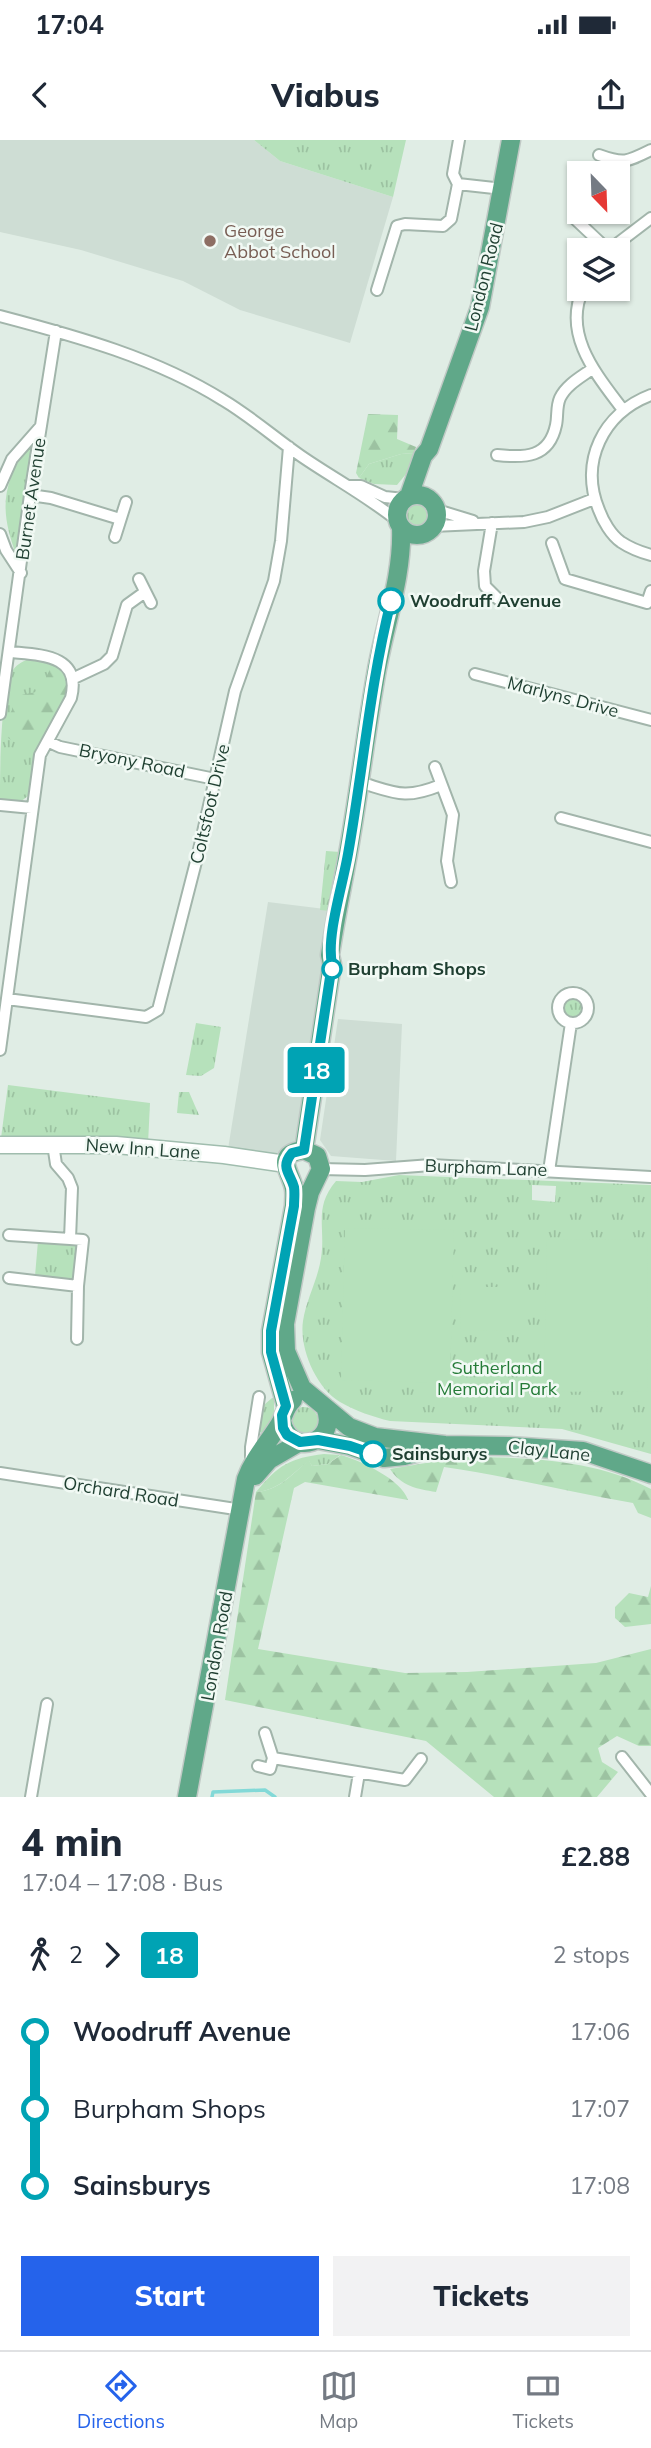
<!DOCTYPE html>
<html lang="en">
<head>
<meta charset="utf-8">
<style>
  :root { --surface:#fff; --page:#f2f2f3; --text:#1f2937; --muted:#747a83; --line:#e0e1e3; --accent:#2563eb }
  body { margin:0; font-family:Mulish,sans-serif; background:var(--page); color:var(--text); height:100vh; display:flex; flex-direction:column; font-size:26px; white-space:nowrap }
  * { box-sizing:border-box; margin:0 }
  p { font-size:23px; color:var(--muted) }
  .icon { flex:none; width:38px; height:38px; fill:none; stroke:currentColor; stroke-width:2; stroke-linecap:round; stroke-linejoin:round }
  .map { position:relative; height:1657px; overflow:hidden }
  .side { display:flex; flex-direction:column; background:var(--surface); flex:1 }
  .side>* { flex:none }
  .badge { padding:0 14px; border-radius:5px; font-size:24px; line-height:46px }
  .needle { width:46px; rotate:157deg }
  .fabs { position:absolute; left:567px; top:21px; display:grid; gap:14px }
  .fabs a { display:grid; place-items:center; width:63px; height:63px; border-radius:0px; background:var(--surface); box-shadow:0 2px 5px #0004; font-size:35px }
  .map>.badge { position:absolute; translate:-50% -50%; box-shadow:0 0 0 4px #fff }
  .legs { display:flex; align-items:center; gap:10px; height:77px; padding:0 21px; font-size:23px }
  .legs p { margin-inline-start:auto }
  .headline { display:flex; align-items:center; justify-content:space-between; height:119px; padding:0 21px }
  h1 { font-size:38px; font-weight:800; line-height:52px }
  .button { display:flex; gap:14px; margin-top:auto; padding:14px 21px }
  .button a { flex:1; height:80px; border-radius:0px; background:var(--accent); color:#fff; font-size:28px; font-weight:800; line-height:80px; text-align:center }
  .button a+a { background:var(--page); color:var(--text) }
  ul { padding:0 21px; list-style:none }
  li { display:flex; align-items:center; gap:24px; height:77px; font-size:26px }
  li i { display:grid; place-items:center; width:10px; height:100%; margin:0 9px; background:currentColor }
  li i::after { content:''; width:18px; height:18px; margin:-9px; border:5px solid; border-radius:50%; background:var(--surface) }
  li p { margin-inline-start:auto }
  li:first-child i { background:linear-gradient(#0000 50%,currentColor 0) }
  li:last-child i { background:linear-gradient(currentColor 50%,#0000 0) }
  .status { display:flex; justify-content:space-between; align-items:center; height:49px; padding:0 35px; background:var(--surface); direction:ltr }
  .status svg { height:19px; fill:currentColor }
  header { display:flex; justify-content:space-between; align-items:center; height:91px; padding:0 21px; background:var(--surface); font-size:32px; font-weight:800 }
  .dock { display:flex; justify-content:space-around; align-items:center; height:98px; border-top:2px solid var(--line); background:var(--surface); font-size:19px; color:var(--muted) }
  .dock a { display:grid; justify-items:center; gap:4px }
  .dock .on { color:var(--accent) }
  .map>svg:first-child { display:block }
  .built { fill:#ceddd4 }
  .grass { fill:url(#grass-tufts); fill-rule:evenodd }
  .forest { fill:url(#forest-firs) }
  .pitch { fill:#b6e1bb }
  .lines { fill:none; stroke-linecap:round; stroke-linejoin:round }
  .stream { stroke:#82d9d7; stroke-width:3.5 }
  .street-casing { stroke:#a2b5ab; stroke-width:14 }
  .secondary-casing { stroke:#a0bdae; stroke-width:19 }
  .primary-casing { stroke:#c0c9c5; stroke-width:21 }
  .street { stroke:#fff; stroke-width:10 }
  .secondary { stroke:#fff; stroke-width:16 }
  .primary { stroke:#60a889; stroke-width:18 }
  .line-1-casing { stroke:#fff; stroke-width:16 }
  .line-1 { stroke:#00a3b4; stroke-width:10 }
  .education-dot { fill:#8d6e63; stroke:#f1f9f4; stroke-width:2.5 }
  .stop-1-dot { fill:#fff; stroke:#00a3b4; stroke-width:3.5 }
  .labels { text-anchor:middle; stroke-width:5; stroke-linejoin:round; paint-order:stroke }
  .education-label { font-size:18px; fill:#785e54; stroke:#f1f9f4; text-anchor:start }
  .street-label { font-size:18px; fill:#1f3f31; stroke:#f1f9f4 }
  .stop-label { font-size:18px; font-weight:bold; fill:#1f3f31; stroke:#f1f9f4; text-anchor:start }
  .park-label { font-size:18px; fill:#247b37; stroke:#f1f9f4 }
</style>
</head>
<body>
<div class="status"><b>17:04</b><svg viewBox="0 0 49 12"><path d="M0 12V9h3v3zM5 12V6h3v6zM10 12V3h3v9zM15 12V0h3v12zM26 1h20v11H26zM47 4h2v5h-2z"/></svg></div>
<header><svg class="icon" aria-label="back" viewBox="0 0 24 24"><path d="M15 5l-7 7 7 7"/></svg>Viabus<svg class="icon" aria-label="share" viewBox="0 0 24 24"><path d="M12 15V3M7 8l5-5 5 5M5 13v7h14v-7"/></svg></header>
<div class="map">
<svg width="651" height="1657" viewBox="0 0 651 1657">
  <defs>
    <pattern id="grass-tufts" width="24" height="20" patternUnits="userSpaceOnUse" patternTransform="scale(1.75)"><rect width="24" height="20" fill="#b6e1bb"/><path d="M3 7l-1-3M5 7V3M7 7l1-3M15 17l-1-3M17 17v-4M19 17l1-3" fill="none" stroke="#9cc2a1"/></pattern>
    <pattern id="forest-firs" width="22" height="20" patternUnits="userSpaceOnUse" patternTransform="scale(1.75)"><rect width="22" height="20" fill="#b6e1bb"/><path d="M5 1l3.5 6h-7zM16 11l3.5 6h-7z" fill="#9cc2a1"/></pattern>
  </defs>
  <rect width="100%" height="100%" fill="#e0ede5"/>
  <!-- built -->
  <path class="built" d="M0,0H254L280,21L393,57L350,203L240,170L183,141L81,110L0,92Z
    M268,762L333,770L296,1000L283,1012L275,1014L228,1009Z
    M338,879L402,884L396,1021L331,1016L320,1000Z"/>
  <!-- grass -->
  <path class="grass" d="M254,0H406L393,57L280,21Z
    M28,305L33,308L18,420C0,372 0,348 28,305Z
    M414,313L406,334L397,345L374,344L359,338L369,324L401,314Z
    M403 376a12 12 0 1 1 24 0a12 12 0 1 1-24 0Z
    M31,518C50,517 62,529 69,545L66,557L35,614L28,656L20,662L0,661C0,633 0,550 13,530C18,523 24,521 31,518Z
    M326,711L340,712L330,771L320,770Z
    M562 868a11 11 0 1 1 22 0a11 11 0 1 1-22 0Z
    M196,883L221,887L214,928L201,936L186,935Z
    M8,945L150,963L148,1004L1,998Z
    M179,952H189L199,975L177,973Z
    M399,1035L651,1045V1314L562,1289L390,1281C373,1277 356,1271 340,1262C316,1248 299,1208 303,1181C306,1160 318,1139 321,1118C326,1088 313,1068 336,1041L362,1042ZM532,1045L556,1046L555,1062L532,1060Z
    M38,1101L72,1102L78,1106L77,1133L73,1139L35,1136Z
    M272,1258H274V1279L267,1295L256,1290L258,1270Z
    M290 1281a14 14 0 1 1 28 0a14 14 0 1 1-28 0Z
    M324,1314L340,1315L328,1324L312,1326L309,1321C291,1334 280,1350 256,1352C278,1325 290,1318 324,1314Z"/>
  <!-- forest -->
  <path class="forest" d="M368,274L398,275L397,299L416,307L414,313L401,314L369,324L359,338L356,333Z
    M56,525C61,531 67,537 68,545C70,558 48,590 41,603C26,604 16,605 4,595L3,588L12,570L13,559L16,556L36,552L42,546L50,529Z
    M341,1315C361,1321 401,1339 408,1360L305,1342L294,1348L258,1509L405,1533L467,1532L596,1523L651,1509V1606H639L617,1596L598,1608L602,1622L618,1632L597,1657H494L426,1601L225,1560L256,1352C280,1350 292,1334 309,1320L312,1326L328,1324Z
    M462,1317C525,1317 594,1319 651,1349V1378L638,1373L633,1363C569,1352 507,1336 444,1327L436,1352C417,1349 401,1346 390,1329Z
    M651,1446V1484L625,1487L615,1478V1467L629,1453L648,1457Z"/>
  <!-- pitch -->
  <path class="pitch" d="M345,1088L454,1090L450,1243L341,1240Z
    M547,1099L648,1100L647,1251L544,1252Z
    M460,1147H522V1191L461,1190Z"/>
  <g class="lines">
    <!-- stream -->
    <path class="stream" d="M212,1657L213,1652L265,1650L275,1657"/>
    <defs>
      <path id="street" d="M599,15C624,24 627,22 651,10
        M458,44L453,34L459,0
        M574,78L608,110
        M609,110L651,78
        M583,149C562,195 597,235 623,270
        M377,150L397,86L405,84L443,86L451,79L458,44L503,49
        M0,176C76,196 156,218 223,260C250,276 275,298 301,316C333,338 367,356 398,381
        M651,255C603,273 579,322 599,370C603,381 611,395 621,402C630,408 640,412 651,415
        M497,315C525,318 549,318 556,285C558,276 556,267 560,258C566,245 581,237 592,229
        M0,346L12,319L41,286
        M350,346H361L385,357L404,359
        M30,355L51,358L120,379
        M437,370L473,381
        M492,383L484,431L485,446L498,459
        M433,386L524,382L548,377L594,359
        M0,394L6,410L21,433
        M115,397L126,362
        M552,403L565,439L647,463L651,451
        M139,439L151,463
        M475,534L651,580
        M72,539L104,524L112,516L127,465L145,452
        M0,574L30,355L56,191
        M49,602L60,607L215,639
        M435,627L453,675L447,721L451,742
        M359,642C396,653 404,660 441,645
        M0,665L32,668
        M561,678L651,702
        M558 868a15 15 0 1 1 30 0a15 15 0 1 1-30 0Z
        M7,859L146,877L158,870L198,714L235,551L274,441L281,401L289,307
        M0,910L40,615L71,558C82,514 39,515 10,512
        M53,1004L56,1024L68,1038L72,1048L70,1099L83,1100L78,1146L77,1199
        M321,1029L365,1030L431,1025L651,1037
        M549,1031L571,883
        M9,1095L70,1099
        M9,1138L78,1146
        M251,1324V1307L259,1257
        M0,1333L242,1370
        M622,1617L651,1654
        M273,1618L405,1640L421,1619
        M258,1626L270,1629L273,1618L265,1593
        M31,1657L47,1564
        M355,1657L359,1633"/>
      <path id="secondary" d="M0,1005H116L224,1015L286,1024"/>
      <path id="primary" d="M397 375a20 20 0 1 1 40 0a20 20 0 1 1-40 0Z
        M409,356L423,316L429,309L480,167L511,0
        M304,1010L332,824L330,815C335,781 342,748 348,714C359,653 366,590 377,529C386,481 403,434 401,387
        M286,1266L271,1212V1191L294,1066C294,1061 295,1055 294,1049C292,1034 272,1014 304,1010L317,1016L321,1029L310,1052L306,1068L285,1184L286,1211L302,1248L349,1287L375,1297L445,1305L509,1306L583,1311L651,1334
        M282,1281C290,1319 340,1303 325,1267
        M318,1300L350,1306L384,1318L404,1316L435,1308
        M255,1336L269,1320L300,1302
        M187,1657L246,1339C253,1319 268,1303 279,1285C285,1276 284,1268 293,1260"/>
    </defs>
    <!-- street casing -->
    <use href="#street" class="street-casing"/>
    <!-- secondary casing -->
    <use href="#secondary" class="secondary-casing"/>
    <!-- primary casing -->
    <use href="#primary" class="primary-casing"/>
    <!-- street -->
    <use href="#street" class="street"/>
    <!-- secondary -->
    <use href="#secondary" class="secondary"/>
    <!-- primary -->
    <use href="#primary" class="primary"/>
  </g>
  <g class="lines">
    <defs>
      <path id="line-1" d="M373,1314L350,1306L318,1300L300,1302L287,1295L283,1288L282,1275L286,1266L271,1212V1191L294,1066C294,1060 295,1054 294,1047C290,1033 280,1027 292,1013L304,1010L332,824C326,796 343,744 348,714C363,630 370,544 391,461"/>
    </defs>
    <!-- line-1 casing -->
    <use href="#line-1" class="line-1-casing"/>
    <!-- line-1 -->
    <use href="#line-1" class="line-1"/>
  </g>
  <!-- markers -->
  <circle class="education-dot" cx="210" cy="101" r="7"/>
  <g class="stop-1-dot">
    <circle cx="391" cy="461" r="12"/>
    <circle cx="332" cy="829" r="9"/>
    <circle cx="373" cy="1314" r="12"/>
  </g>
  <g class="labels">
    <!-- education labels -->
    <g class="education-label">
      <text x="224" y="97">George<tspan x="224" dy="21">Abbot School</tspan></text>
    </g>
    <!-- street labels -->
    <g class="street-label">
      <text transform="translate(484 137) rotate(-76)" y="6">London Road</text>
      <text transform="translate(31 359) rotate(-82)" y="6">Burnet Avenue</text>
      <text transform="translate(563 557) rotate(15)" y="6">Marlyns Drive</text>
      <text transform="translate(132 621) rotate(12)" y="6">Bryony Road</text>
      <text transform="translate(210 664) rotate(-77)" y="6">Coltsfoot Drive</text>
      <text transform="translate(143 1009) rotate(4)" y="6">New Inn Lane</text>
      <text transform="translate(486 1028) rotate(2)" y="6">Burpham Lane</text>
      <text transform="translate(549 1311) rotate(6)" y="6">Clay Lane</text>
      <text transform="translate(121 1352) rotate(9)" y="6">Orchard Road</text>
      <text transform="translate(217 1506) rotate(-80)" y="6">London Road</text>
    </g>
    <!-- stop labels -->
    <g class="stop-label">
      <text x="410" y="467">Woodruff Avenue</text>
      <text x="348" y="835">Burpham Shops</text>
      <text x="392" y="1320">Sainsburys</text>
    </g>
    <!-- park labels -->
    <g class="park-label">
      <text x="497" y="1234">Sutherland<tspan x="497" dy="21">Memorial Park</tspan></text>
    </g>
  </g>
</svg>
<div class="fabs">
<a><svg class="needle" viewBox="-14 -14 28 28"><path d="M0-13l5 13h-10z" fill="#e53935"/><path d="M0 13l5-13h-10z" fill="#747a83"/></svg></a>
<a><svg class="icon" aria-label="layers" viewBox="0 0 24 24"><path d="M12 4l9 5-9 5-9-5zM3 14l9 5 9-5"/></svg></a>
</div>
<b class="badge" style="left:316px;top:930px;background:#00a3b4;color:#fff">18</b>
</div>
<section class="side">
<div class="headline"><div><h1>4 min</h1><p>17:04 – 17:08 · Bus</p></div><b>£2.88</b></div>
<div class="legs"><svg class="icon" aria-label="walk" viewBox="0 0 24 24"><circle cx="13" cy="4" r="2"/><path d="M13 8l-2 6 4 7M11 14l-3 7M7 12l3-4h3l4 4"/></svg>2<svg class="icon" aria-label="forward" viewBox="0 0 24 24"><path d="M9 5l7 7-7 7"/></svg><b class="badge" style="background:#00a3b4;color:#fff">18</b><p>2 stops</p></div>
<ul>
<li><i style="color:#00a3b4"></i><b>Woodruff Avenue</b><p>17:06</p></li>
<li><i style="color:#00a3b4"></i><span>Burpham Shops</span><p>17:07</p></li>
<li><i style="color:#00a3b4"></i><b>Sainsburys</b><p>17:08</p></li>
</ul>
<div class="button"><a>Start</a><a>Tickets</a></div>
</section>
<nav class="dock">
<a class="on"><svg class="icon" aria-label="directions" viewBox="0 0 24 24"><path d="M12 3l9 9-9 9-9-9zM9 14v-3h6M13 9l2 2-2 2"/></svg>Directions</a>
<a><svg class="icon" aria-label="map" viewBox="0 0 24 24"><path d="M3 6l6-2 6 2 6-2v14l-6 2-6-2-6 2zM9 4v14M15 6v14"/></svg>Map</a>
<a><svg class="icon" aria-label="tickets" viewBox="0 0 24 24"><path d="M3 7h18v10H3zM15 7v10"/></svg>Tickets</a>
</nav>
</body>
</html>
